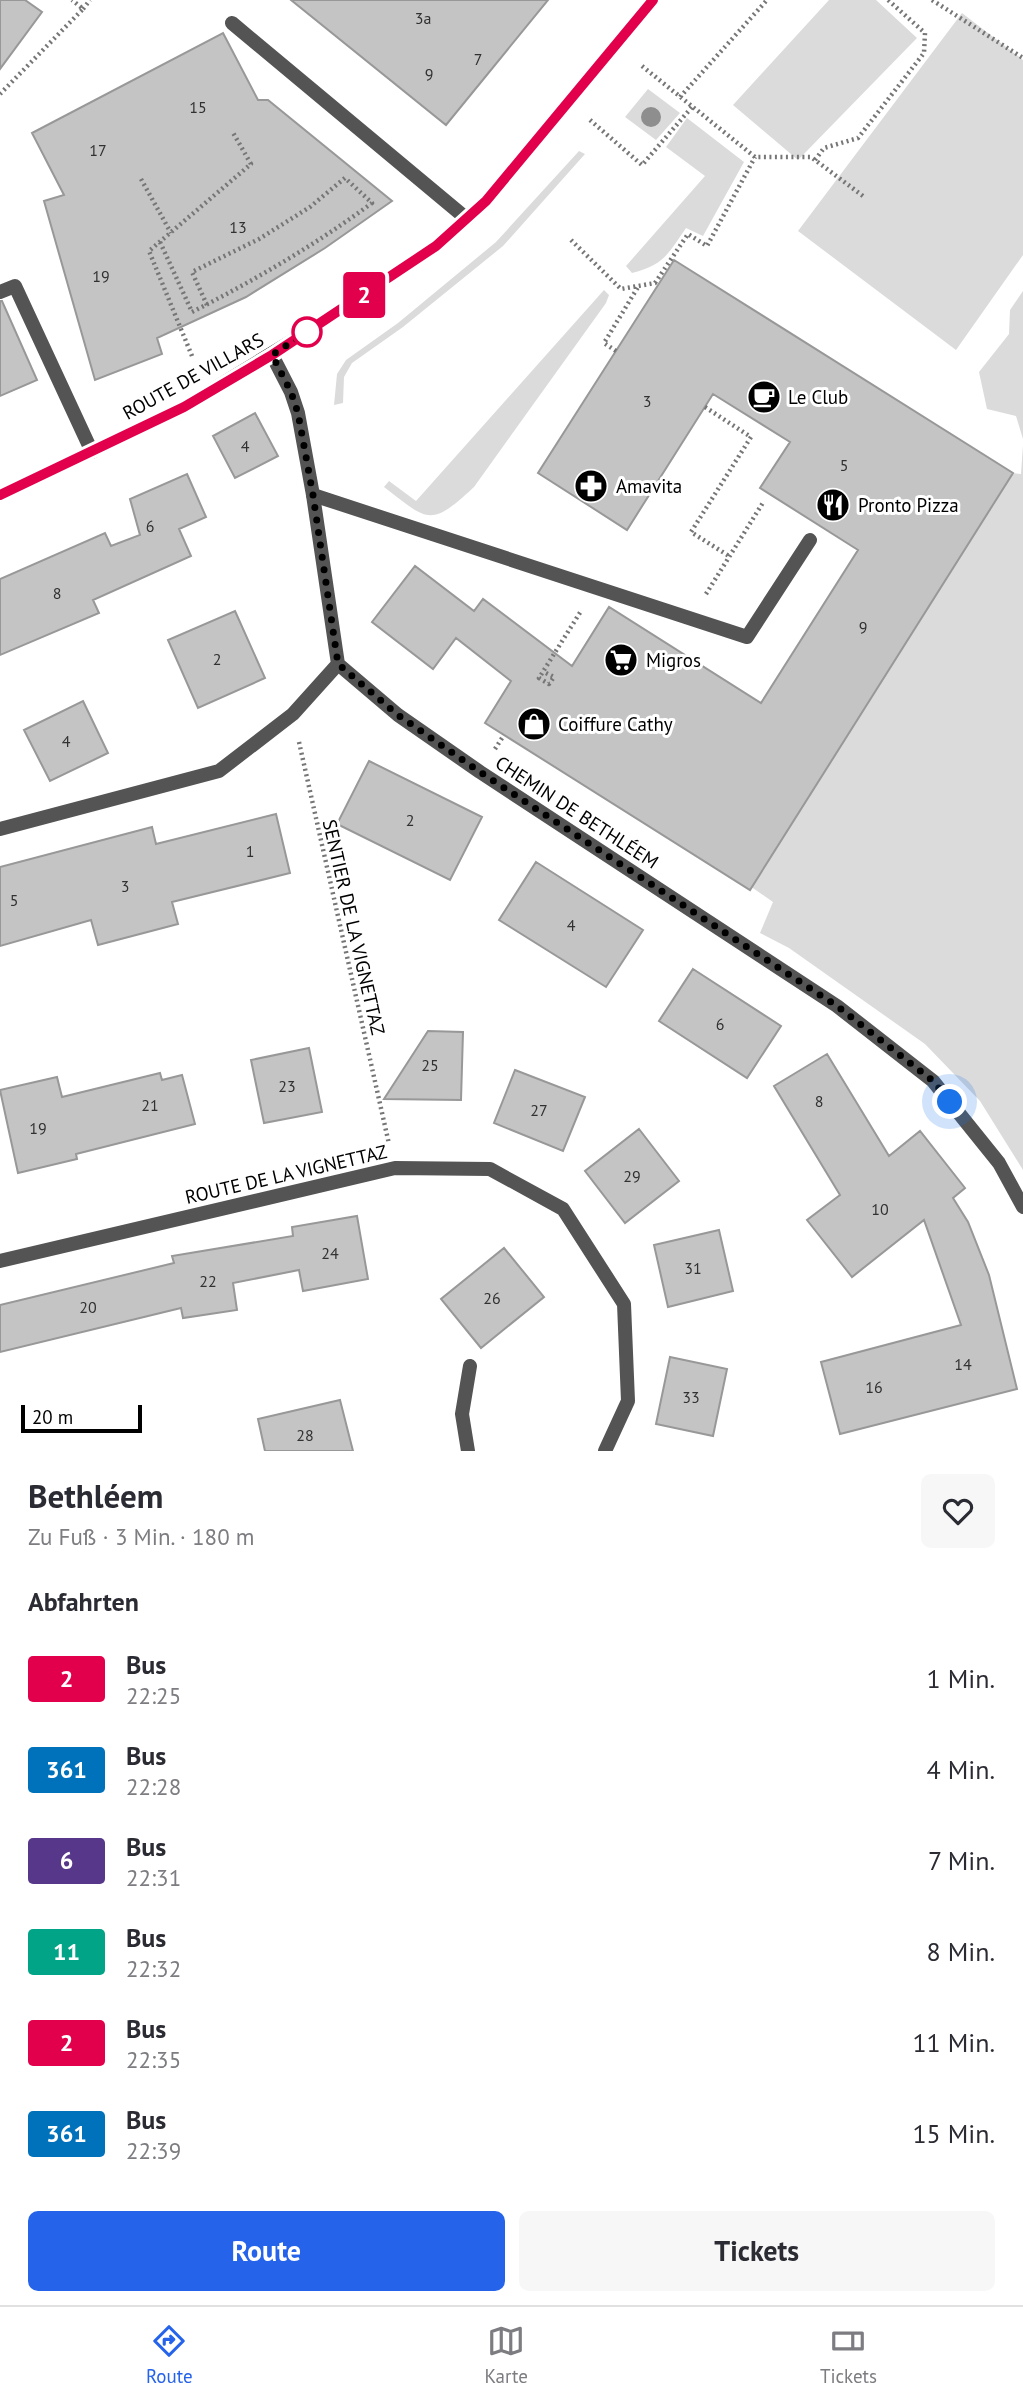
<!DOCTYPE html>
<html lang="de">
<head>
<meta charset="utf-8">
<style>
  :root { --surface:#fff; --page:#f7f7f7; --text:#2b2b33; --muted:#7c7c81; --line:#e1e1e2; --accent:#2563eb }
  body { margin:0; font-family:"PT Sans",sans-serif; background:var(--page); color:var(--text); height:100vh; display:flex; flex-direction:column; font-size:26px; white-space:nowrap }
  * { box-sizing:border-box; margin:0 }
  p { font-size:23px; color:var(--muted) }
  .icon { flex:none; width:38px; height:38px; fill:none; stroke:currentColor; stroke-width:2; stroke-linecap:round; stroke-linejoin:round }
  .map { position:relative; height:1451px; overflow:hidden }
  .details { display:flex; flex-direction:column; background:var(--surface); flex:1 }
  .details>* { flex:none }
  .badge { padding:0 14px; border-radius:5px; font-size:24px; line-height:46px }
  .scale { position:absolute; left:21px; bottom:18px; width:121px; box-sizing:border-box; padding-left:7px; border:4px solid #000; border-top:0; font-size:19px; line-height:24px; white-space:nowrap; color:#000; -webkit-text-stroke:5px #fff; paint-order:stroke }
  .you { position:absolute; width:35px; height:35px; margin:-18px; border:5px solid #fff; border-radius:50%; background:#1a73e8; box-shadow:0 0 0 10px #1a73e833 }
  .map>.badge { position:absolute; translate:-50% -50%; box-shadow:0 0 0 4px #fff }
  h2 { padding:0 28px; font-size:26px; line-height:63px }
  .round { display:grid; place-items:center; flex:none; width:74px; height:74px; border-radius:10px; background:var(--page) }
  .summary { display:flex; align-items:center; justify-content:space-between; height:119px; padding:0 28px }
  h1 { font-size:33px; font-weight:700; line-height:52px }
  .primary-button { display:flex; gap:14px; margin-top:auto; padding:14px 28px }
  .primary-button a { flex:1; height:80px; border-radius:10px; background:var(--accent); color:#fff; font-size:28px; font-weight:700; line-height:80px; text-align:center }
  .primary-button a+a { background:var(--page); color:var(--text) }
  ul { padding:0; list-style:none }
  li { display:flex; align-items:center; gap:21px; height:91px; padding:0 28px }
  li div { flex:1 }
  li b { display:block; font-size:26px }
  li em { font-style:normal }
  li .badge { min-width:77px; font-weight:700; text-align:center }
  .tab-bar { display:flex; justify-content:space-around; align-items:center; height:98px; border-top:2px solid var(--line); background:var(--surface); font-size:19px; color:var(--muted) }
  .tab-bar a { display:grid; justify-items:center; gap:4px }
  .tab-bar .active { color:var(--accent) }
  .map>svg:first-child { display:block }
  .green { fill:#dbdbdb }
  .building { fill:#c4c4c4; stroke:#989898; stroke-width:2 }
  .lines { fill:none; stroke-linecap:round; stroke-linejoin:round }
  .path { stroke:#767676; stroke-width:4.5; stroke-dasharray:2 3.5; stroke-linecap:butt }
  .lane { stroke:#545454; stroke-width:14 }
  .street { stroke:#545454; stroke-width:14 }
  .secondary { stroke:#212121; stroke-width:14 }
  .tree { fill:#8e8e8e }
  .line-casing { stroke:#fff; stroke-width:16 }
  .line { stroke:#e2004c; stroke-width:10 }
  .walk { stroke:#000; stroke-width:7; stroke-dasharray:0 12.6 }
  .stop-dot { fill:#fff; stroke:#e2004c; stroke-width:3.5 }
  .labels { text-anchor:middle; stroke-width:6; stroke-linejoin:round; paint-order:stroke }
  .number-label { font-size:16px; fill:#313131 }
  .street-label { font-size:19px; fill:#000; stroke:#fff }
  .poi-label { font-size:19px; fill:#000; stroke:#fff; text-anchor:start }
</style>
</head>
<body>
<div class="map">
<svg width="1023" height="1451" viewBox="0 0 1023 1451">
  <rect width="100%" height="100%" fill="#fff"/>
  <!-- green -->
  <path class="green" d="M829,0H876L917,38L798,160L733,105Z
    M962,13L1023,60V255L956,350L798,231Z
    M648,89L680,113L656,140L625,117Z
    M687,118L744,162L703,236L686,228C668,254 664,265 632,273L626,266L705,176L666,147Z
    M579,151L585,154L503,246L403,327L352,363L344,377L343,403L334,405L337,374L346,360L398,323L496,242Z
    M604,290L609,295L606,303L474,487C430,528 428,521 384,487L389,481L416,501Z
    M1023,291V439L1016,416L987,409L979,372L1009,334L1010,310Z
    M1023,445V1170L980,1101L925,1044L789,948L760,933L773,902L750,886L1013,473L1021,474Z"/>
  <!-- building -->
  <path class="building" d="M0,0H25L42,12L0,69Z
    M291,0H548L446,125Z
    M223,33L258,100H268L392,201L325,248L246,297L157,338L162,354L95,380L44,201L64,195L32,133Z
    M674,260L1013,473L750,890L485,723L511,681L456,638L433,669L372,622L415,566L474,611L483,599L572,666L609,607L761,703L858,550L760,488L790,442L713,394L627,530L538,473Z
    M0,301H2L37,380L0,396Z
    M255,413L278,456L235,478L213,436Z
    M187,474L206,517L179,529L191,556L93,600L99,613L0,655V579L105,533L111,546L140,535L130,499Z
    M235,611L265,678L198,708L168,640Z
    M83,701L108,753L50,781L24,730Z
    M369,761L482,817L450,880L337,824Z
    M276,814L290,873L172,902L178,924L98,945L91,920L0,946V867L152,827L156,844Z
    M536,862L643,930L606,987L499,920Z
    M693,969L781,1026L747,1078L659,1021Z
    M428,1031L463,1032L461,1100L384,1099Z
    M309,1048L322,1112L264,1123L251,1060Z
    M827,1054L889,1156L920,1131L965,1188L953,1198L968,1222L989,1275L1017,1389L840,1434L821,1362L961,1325L924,1220L852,1277L807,1220L840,1195L774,1086Z
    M515,1070L585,1097L563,1151L494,1123Z
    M160,1073L162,1080L182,1075L195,1124L76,1154L77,1159L18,1173L0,1090L57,1077L62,1097Z
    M639,1129L679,1181L625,1223L585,1171Z
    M357,1216L368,1279L303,1291L299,1270L233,1283L237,1310L183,1318L181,1308L0,1352V1305L174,1263L172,1256L293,1236L292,1227Z
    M719,1230L733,1291L668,1307L654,1245Z
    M504,1248L544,1297L481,1348L441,1299Z
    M670,1357L727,1369L713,1436L656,1424Z
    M340,1400L353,1451H265L258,1419Z"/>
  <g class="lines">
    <!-- path -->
    <path class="path" d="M932,0L1023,58
      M83,9L90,0
      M642,66L755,157H811L863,196
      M0,94L83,9L72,0
      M680,97L767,0
      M590,120L642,165L692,107
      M815,160L824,148L858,138L924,53L925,33L888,0
      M141,179L171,233
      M571,240L621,289L655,283L688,234L707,246L755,157
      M160,242L192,312C255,280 315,245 372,203L345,178L310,207L259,239L192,272L207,305
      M616,351L604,343L638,287
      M192,356L149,251L251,164L232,131
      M705,407L751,437L691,532L729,556
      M706,594L764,501
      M546,673L554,677L549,684L539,678L581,611
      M299,742L389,1144
      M495,749L504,735"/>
    <!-- lane -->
    <path class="lane" d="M232,23L467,219
      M0,292L15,286L92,452
      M313,495L747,637L810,540
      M468,1451L462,1414L470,1366"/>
    <!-- street -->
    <path class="street" d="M272,355L291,392L298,413L313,495L338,664L398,715L480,772L837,1006L933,1081L999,1163L1023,1207
      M0,829L219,771L293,714L338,664
      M0,1261L395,1168L490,1169L563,1209L624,1304L628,1401L605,1451"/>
    <!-- secondary -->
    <path class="secondary" d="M0,495L184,407L307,332L436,246L486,201L653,0"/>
  </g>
  <!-- trees -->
  <circle class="tree" cx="651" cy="117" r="10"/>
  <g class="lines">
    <defs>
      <path id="line" d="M0,495L184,407L272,355L436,246L486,201L653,0"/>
    </defs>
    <!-- line casing -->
    <use href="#line" class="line-casing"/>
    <!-- line -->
    <use href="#line" class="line"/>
    <!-- walk -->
    <path class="walk" d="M307,332L272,355L291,392L298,413L313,495L338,664L398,715L480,772L837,1006L933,1081L950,1102"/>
  </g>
  <!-- icons -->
  <defs>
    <symbol id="cafe-disc" viewBox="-11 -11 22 22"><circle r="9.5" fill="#000" stroke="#fff"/><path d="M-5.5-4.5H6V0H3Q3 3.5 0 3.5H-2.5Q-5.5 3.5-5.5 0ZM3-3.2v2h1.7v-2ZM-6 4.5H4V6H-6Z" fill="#fff"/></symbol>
    <symbol id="pharmacy-disc" viewBox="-11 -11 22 22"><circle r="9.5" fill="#000" stroke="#fff"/><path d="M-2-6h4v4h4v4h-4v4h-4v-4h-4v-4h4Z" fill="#fff"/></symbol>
    <symbol id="restaurant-disc" viewBox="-11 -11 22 22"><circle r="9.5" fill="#000" stroke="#fff"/><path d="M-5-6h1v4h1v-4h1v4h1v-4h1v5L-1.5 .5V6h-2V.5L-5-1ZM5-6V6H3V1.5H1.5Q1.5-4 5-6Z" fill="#fff"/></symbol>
    <symbol id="supermarket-disc" viewBox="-11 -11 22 22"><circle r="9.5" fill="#000" stroke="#fff"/><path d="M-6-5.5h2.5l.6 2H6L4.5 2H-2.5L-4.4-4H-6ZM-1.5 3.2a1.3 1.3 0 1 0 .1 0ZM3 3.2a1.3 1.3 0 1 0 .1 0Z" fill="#fff"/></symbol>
    <symbol id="shop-disc" viewBox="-11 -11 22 22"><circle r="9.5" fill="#000" stroke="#fff"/><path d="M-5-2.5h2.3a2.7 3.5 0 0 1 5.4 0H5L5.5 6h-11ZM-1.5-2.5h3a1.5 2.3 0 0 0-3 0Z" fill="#fff"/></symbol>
  </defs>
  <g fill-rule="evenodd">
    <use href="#cafe-disc" x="745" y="378" width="38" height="38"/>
    <use href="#pharmacy-disc" x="572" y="467" width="38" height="38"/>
    <use href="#restaurant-disc" x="814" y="486" width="38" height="38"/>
    <use href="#supermarket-disc" x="602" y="641" width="38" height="38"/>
    <use href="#shop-disc" x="515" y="705" width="38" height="38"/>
  </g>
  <!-- markers -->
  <circle class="stop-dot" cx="307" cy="332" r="14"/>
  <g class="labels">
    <!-- number labels -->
    <g class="number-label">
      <text x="423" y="24">3a</text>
      <text x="478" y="65">7</text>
      <text x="429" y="80">9</text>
      <text x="198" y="113">15</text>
      <text x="98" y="156">17</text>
      <text x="238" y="233">13</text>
      <text x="101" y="282">19</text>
      <text x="647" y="407">3</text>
      <text x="245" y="452">4</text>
      <text x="844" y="471">5</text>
      <text x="150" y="532">6</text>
      <text x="57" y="599">8</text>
      <text x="863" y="633">9</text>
      <text x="217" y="665">2</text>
      <text x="66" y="747">4</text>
      <text x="410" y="826">2</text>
      <text x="250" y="857">1</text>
      <text x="125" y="892">3</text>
      <text x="14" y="906">5</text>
      <text x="571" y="931">4</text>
      <text x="720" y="1030">6</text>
      <text x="430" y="1071">25</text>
      <text x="287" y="1092">23</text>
      <text x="819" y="1107">8</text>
      <text x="150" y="1111">21</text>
      <text x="539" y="1116">27</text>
      <text x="38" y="1134">19</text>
      <text x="632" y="1182">29</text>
      <text x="880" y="1215">10</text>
      <text x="330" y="1259">24</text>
      <text x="693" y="1274">31</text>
      <text x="208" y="1287">22</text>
      <text x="492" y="1304">26</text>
      <text x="88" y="1313">20</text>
      <text x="963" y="1370">14</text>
      <text x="874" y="1393">16</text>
      <text x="691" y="1403">33</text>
      <text x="305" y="1441">28</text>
    </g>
    <!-- street labels -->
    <g class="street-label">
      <text transform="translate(193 376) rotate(-29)" y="7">ROUTE DE VILLARS</text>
      <text transform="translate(577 812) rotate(33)" y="7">CHEMIN DE BETHLÉEM</text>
      <text transform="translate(354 927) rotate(77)" y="7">SENTIER DE LA VIGNETTAZ</text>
      <text transform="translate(286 1174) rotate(-13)" y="7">ROUTE DE LA VIGNETTAZ</text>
    </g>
    <!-- poi labels -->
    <g class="poi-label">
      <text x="788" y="404">Le Club</text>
      <text x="616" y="493">Amavita</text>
      <text x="858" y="512">Pronto Pizza</text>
      <text x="646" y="667">Migros</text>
      <text x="558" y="731">Coiffure Cathy</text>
    </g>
  </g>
</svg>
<div class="scale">20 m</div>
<div class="you" style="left:950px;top:1102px"></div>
<b class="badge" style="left:364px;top:295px;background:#e2004c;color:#fff">2</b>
</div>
<section class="details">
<div class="summary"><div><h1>Bethléem</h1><p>Zu Fuß · 3 Min. · 180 m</p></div><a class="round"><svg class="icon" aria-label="heart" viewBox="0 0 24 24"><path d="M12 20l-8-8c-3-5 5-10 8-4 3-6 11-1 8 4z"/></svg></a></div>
<h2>Abfahrten</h2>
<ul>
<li><span class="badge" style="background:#e2004c;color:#fff">2</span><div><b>Bus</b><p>22:25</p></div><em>1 Min.</em></li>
<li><span class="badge" style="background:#0072bc;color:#fff">361</span><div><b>Bus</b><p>22:28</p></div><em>4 Min.</em></li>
<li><span class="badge" style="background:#57378a;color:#fff">6</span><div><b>Bus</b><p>22:31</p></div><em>7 Min.</em></li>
<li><span class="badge" style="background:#01a487;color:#fff">11</span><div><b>Bus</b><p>22:32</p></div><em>8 Min.</em></li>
<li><span class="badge" style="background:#e2004c;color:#fff">2</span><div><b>Bus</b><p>22:35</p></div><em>11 Min.</em></li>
<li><span class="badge" style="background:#0072bc;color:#fff">361</span><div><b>Bus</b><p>22:39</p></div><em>15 Min.</em></li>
</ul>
<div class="primary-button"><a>Route</a><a>Tickets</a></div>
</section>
<nav class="tab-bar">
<a class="active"><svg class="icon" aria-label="directions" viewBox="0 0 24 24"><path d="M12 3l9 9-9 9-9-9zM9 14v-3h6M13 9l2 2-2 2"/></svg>Route</a>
<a><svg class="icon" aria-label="map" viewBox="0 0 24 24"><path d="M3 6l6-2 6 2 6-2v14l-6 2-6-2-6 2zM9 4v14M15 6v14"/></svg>Karte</a>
<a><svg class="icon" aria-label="tickets" viewBox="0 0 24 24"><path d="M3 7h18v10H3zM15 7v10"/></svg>Tickets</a>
</nav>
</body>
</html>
